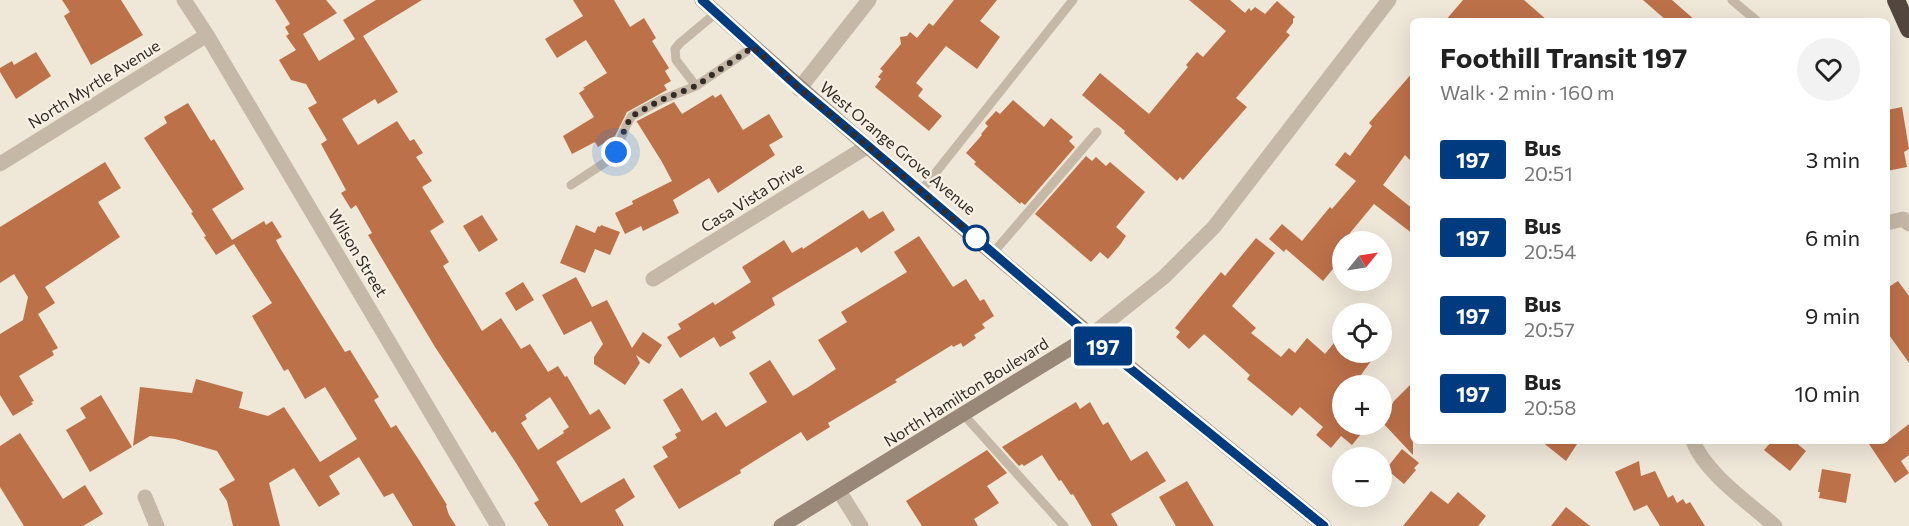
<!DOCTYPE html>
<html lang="en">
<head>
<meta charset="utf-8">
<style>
  :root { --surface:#fff; --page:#f2f2f2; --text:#222; --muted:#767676 }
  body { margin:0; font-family:Commissioner,sans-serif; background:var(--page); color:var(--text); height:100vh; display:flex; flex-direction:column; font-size:22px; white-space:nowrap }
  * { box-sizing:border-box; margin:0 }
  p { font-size:20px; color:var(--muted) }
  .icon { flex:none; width:33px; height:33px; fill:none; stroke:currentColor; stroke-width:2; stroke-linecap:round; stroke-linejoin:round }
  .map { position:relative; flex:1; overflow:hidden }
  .panel { position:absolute; left:1410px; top:18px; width:480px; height:426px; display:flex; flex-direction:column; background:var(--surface); border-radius:9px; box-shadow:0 6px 24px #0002 }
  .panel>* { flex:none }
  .badge { padding:0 12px; border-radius:4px; font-size:21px; line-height:39px }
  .needle { width:39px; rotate:60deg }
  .buttons { position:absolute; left:1332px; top:231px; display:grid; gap:12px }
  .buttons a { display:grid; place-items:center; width:60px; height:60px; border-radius:50%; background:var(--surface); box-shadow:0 6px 24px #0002; font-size:30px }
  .you { position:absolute; width:30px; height:30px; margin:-15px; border:4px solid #fff; border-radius:50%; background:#1a73e8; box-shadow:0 0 0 9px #1a73e833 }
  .map>.badge { position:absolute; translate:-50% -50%; box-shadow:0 0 0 3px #fff }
  .round { display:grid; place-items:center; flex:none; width:63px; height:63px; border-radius:32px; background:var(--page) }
  .overview { display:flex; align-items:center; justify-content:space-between; height:102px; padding:0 30px }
  h1 { font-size:28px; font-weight:700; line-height:45px }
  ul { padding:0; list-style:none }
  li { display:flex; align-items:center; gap:18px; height:78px; padding:0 30px }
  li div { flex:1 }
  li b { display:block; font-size:22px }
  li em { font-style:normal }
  li .badge { min-width:66px; font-weight:700; text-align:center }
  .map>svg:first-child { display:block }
  .building { fill:#bd7149; fill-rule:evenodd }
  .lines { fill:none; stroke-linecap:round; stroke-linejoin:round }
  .lane { stroke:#c6b8a6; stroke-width:9 }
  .street { stroke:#c6b8a6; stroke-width:15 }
  .secondary { stroke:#998777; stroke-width:15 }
  .highway { stroke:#52463e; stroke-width:18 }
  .line-casing { stroke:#fff; stroke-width:14 }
  .line { stroke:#003b80; stroke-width:9 }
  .walk { stroke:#322b26; stroke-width:6; stroke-dasharray:0 10.8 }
  .stop-dot { fill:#fff; stroke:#003b80; stroke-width:3 }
  .labels { text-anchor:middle; stroke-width:4.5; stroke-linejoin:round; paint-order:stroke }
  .street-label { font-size:16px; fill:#322b26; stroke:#f7f0e4 }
</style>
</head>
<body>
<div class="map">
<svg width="1909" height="526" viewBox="0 0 1909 526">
  <rect width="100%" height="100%" fill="#efe7d8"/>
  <!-- building -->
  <path class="building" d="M62,0H121L143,35L91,65L64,16L70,12Z
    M275,0H326L337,13L303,34L319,61L355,39L343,20L376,0H422L363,36L398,92L378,104L375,99L342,119L358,145L397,121L410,141L414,139L423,153L416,157L432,181L422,187L444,222L430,231L449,262L443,266L482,331L501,318L521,349L530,344L548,372L558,366L565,377L567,376L590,415L599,409L611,428L556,462L581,503L624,478L635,497L615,510L624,526H549L534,503L539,500L516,463L495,431L492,433L435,347L390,272L368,235L372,233L356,205L351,209L341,193L346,190L321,144L327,140L308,108L317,103L306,84L291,80L279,60L296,50L286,36L289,34L285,27L290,24ZM550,397L569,427L563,431L564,433L538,450L521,423L527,419L525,415Z
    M573,0H614L630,27L644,18L656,38L652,41L669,68L665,71L671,81L664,85L667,90L627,112L615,136L598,147L595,142L572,154L563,136L594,117L579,93L585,89L583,88L607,73L586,40L557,58L545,39L583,16Z
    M954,0H997L980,21L1000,37L977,69L946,46L916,83L923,89L918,96L942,116L929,131L875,87L881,79L878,77L883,71L880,69L901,44L900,37L907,36L910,32L917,38L929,23L933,26Z
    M1189,0H1230L1245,13L1249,8L1251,11L1255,7L1265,14L1277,1L1295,17L1293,19V23L1286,32L1290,35L1236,98L1247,107L1183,180L1180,177L1177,181L1124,133L1125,131L1082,95L1100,73L1149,114L1188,67L1186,65L1197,52L1203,57L1226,31Z
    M1463,0H1524L1548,21H1445Z
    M1643,0H1672L1696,21H1667Z
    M36,52L51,76L16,99L0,72V68L12,61L14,65Z
    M1413,72V163L1405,155L1383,185L1413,209V234L1374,204L1350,233L1360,242H1342V258L1323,281L1286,249L1284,252L1269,239L1282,224L1302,241L1330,207L1332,209L1356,181L1335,165L1345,152L1350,156L1372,126L1369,123Z
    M721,94L743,130L769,114L783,137L769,145L775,155L718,193L709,178L673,200L679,213L643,231L641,226L625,234L615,213L633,204L632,201L672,181L662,162L637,122L636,123L637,121L674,102L682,114L713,95L715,98Z
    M1013,100L1044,127L1051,118L1073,137L1069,141L1075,147L1025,205L1021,202L1020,204L974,164L976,162L966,153L982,135L981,134L988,126L985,123L996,111L1000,114Z
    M188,103L211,141L214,139L244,189L212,209L232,240L264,221L266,225L272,221L282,237L276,240L280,248L345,352L350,350L379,397L374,400L391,428L396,425L419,460L447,505L446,506L449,515L456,526H413L393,493L384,497L359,457L329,476L340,494L319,507L294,468L269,483L280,526H233L227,501L219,489L235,480L217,451L175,439L150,436L133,446L140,387L192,393L196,379L243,392L239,408L268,416L284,407L320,462L357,439L325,387L305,399L288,369L284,371L252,316L272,303L234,244L216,255L204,237L206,236L191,213L193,212L144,138L167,123L164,117Z
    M1902,107L1909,149L1904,152L1907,167L1887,171V110Z
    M1086,156L1092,161L1096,157L1106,166L1110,162L1145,192L1116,227L1126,236L1120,245L1108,259L1100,252L1091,262L1035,214Z
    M105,162L121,188L98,202L120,237L45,287L55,303L38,314L58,348L52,351L54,355L19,376L34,401L31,402L33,404L13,416L0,395V334L23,320L28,297L14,274L0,283V227Z
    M863,210L869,219L883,211L895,230L861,253L857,247L772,298L775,305L732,332L736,338L720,347L714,337L680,358L667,337L681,329L678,324L713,302L715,305L751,282L742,267L784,240L792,253L802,247L803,249Z
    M482,215L498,240L479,252L463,226Z
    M576,225L595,233L598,226L600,227L601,225L620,232L610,255L595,249L585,273L560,263Z
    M919,236L953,287L966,279L980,301L984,299L994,316L982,324L985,328L974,335L976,338L963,347L961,343L953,347L952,345L895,380L897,382L828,423L830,427L807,441L801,432L740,470L741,473L679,509L653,466L668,457L662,447L677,438L675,434L681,431L663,400L682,388L702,421L716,412L726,427L767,402L749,373L770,360L793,396L807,388L836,369L818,340L847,322L841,312L907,272L894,252Z
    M1256,238L1275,253L1232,306L1256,328L1251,333L1281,357L1289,348L1295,353L1307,338L1325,354L1342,333V352H1361L1371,361L1353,386H1342V424H1369L1352,445L1341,436L1331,448L1316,435L1323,427L1300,407L1292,416L1247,379L1250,375L1204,334L1189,349L1176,337L1180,332L1175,328L1221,272L1225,276Z
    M576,277L592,307L607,300L632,348L643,332L662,345L649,364L636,355L640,363L625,385L594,364V357L603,344L591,321L564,335L542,295Z
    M1898,281L1909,296V363L1887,332V288Z
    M523,282L534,300L516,311L505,293Z
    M1413,382V455L1382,422L1394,401Z
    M101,395L132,447L90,472L66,430L86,418L80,408Z
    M1076,402L1080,409L1090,402L1103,425L1108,422L1131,461L1147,451L1166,481L1111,514L1118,526H1092L1073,494L1071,495L1061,480L1059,481L1042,455L1024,466L1022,464L1019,466L1002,447Z
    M1909,424V455L1901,461L1909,473L1895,483L1867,441H1887Z
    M20,433L63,499L85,485L103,514L83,526H24L0,487V446Z
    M1541,441H1579L1566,461Z
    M1772,441H1794L1806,451L1790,471L1764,450Z
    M1402,449L1419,463L1414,468L1416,470L1404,484L1386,469Z
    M987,450L1007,473L987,486L999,503L974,519L978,526H922L906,501Z
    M1639,461L1641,476L1655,471L1668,498L1673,495L1677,503L1683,499L1686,504L1690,502L1705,526H1660L1647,505L1634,511L1615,472Z
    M1822,469L1851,474L1846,503L1819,498L1820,492H1818Z
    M1187,481L1214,526H1176L1159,497Z
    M1431,491L1448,504L1458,492L1486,516L1478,526H1403Z
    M1566,507L1590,526H1551Z"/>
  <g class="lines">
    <!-- lane -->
    <path class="lane" d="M1732,0L1757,21
      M696,86L676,60L675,49L680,43L716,13
      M571,185L609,160L616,152L626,126L632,116L661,100L696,86L753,47
      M921,191L1073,0
      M993,253L1097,132
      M963,414L1064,526"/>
    <!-- street -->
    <path class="street" d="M184,0L207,35L498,526
      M799,89L869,0
      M0,164L207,35
      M1887,223L1903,219L1909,224
      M653,279L868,146
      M1090,336L1164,277L1214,227L1389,0
      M1693,441C1705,473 1749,503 1775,526
      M839,491L861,526
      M145,497L157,526"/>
    <!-- secondary -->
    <path class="secondary" d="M702,0C903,182 1113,355 1324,526
      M781,526L1090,336"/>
    <!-- highway -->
    <path class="highway" d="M1896,0L1909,29"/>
  </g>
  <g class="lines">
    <defs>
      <path id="line" d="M702,0L799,88L868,146L1090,336L1324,526"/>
    </defs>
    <!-- line casing -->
    <use href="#line" class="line-casing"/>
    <!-- line -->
    <use href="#line" class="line"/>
    <!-- walk -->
    <path class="walk" d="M616,152L626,126L632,116L661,100L696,86L753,47L799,88L976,238"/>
  </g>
  <!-- markers -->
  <circle class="stop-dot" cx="976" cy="238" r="12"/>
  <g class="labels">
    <!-- street labels -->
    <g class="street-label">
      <text transform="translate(94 84) rotate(-32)" y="6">North Myrtle Avenue</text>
      <text transform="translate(898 148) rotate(40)" y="6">West Orange Grove Avenue</text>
      <text transform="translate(752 197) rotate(-32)" y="6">Casa Vista Drive</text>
      <text transform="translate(358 253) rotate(59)" y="6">Wilson Street</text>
      <text transform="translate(966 392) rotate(-32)" y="6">North Hamilton Boulevard</text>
    </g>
  </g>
</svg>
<div class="buttons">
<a><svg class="needle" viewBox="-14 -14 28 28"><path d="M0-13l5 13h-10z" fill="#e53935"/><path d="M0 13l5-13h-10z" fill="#767676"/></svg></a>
<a><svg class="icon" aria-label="locate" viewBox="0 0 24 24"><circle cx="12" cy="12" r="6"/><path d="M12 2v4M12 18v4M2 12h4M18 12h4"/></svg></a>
<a>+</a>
<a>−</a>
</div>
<div class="you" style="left:616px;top:152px"></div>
<b class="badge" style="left:1103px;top:346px;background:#003b80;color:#fff">197</b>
<section class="panel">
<div class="overview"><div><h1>Foothill Transit 197</h1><p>Walk · 2 min · 160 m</p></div><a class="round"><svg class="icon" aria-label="heart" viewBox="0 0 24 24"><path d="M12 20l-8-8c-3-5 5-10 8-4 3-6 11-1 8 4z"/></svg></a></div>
<ul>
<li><span class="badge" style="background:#003b80;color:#fff">197</span><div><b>Bus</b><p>20:51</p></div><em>3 min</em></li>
<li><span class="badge" style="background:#003b80;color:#fff">197</span><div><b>Bus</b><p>20:54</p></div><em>6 min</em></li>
<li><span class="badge" style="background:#003b80;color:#fff">197</span><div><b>Bus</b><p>20:57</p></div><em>9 min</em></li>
<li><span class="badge" style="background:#003b80;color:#fff">197</span><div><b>Bus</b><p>20:58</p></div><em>10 min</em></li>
</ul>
</section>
</div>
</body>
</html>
